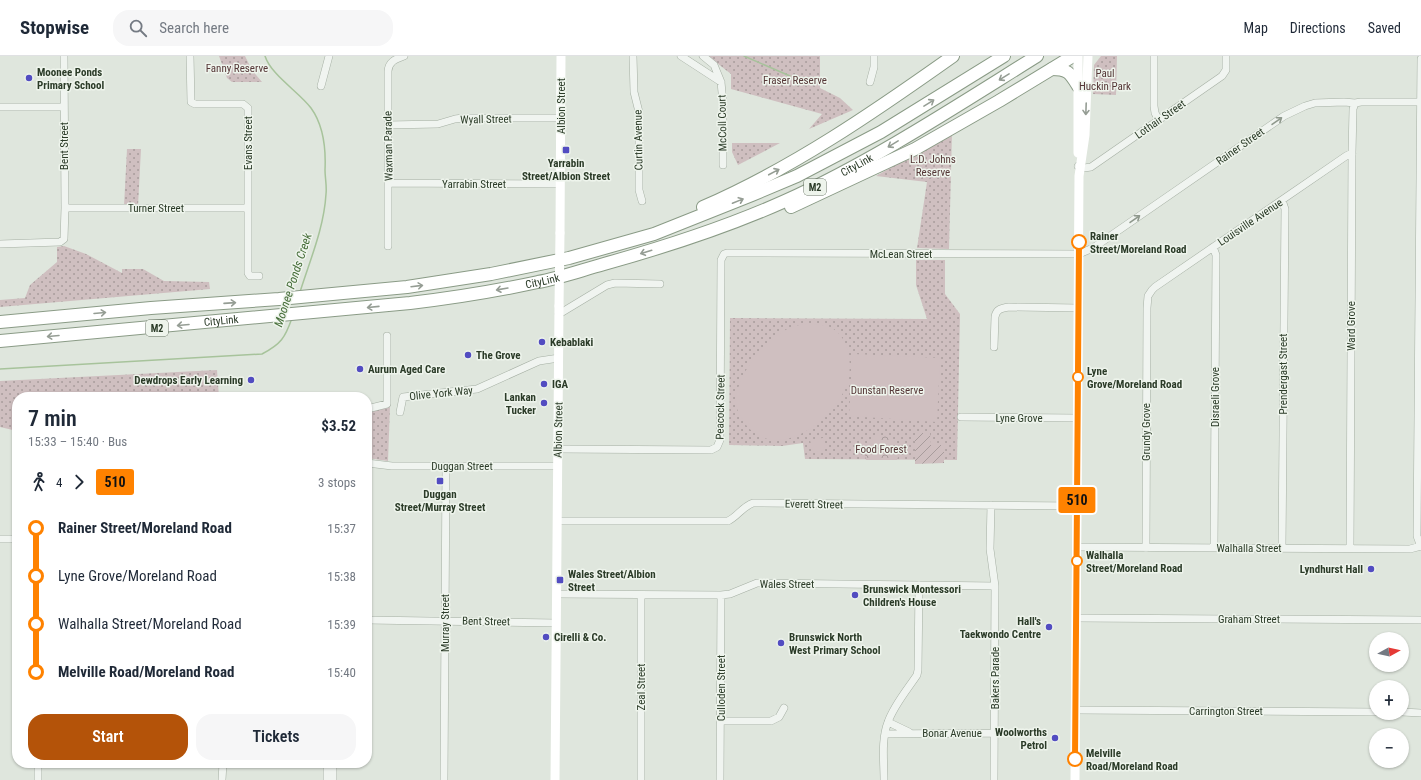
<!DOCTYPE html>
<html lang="en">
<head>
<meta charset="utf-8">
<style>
  :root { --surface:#fff; --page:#f6f6f7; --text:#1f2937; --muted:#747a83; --line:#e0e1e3; --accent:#b45309 }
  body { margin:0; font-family:"Roboto Condensed",sans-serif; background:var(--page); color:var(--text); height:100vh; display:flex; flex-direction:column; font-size:15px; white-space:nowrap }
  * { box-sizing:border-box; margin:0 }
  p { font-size:13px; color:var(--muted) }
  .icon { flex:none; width:22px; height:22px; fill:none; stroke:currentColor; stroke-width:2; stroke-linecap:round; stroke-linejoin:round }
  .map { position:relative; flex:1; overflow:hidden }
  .drawer { position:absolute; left:12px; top:336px; width:360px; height:376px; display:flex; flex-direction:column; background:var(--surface); border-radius:16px; box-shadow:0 1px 3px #0004 }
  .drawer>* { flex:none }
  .badge { padding:0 8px; border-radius:3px; font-size:14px; line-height:26px }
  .needle { width:26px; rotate:82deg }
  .fabs { position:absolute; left:1369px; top:576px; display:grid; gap:8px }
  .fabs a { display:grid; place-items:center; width:40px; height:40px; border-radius:50%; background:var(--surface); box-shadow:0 1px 3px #0004; font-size:20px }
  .map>.badge { position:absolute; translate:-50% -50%; box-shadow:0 0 0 2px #fff }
  .legs { display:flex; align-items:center; gap:6px; height:44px; padding:0 16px; font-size:13px }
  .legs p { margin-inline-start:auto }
  .summary { display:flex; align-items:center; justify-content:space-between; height:68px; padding:0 16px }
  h1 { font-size:22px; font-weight:600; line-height:30px }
  .button { display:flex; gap:8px; margin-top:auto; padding:8px 16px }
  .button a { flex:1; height:46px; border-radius:16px; background:var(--accent); color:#fff; font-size:16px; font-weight:600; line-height:46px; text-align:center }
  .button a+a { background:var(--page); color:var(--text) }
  ul { padding:0 16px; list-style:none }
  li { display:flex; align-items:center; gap:14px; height:48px; font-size:15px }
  li i { display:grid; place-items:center; width:6px; height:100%; margin:0 5px; background:currentColor }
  li i::after { content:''; width:10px; height:10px; margin:-5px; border:3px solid; border-radius:50%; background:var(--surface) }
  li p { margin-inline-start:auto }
  li:first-child i { background:linear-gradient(#0000 50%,currentColor 0) }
  li:last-child i { background:linear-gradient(currentColor 50%,#0000 0) }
  header { display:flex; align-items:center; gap:24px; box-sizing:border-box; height:56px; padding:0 20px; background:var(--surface); border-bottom:1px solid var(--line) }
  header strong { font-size:19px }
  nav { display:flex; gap:22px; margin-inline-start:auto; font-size:14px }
  .search { width:280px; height:36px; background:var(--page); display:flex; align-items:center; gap:10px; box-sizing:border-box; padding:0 14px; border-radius:16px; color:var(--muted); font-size:15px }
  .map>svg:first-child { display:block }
  .grass { fill:url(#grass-dots) }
  .forest { fill:url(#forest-crowns) }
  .garden { fill:url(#garden-furrows) }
  .pitch { fill:#cfbfc0 }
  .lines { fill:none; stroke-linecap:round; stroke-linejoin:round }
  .stream { stroke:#a7c39b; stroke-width:1.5 }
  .street-casing { stroke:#a5afa3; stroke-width:8 }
  .highway-casing { stroke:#8a9b86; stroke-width:14 }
  .street { stroke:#f0f4f0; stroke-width:7 }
  .secondary { stroke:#fff; stroke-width:9 }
  .highway { stroke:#fff; stroke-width:12 }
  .secondary-bridge { stroke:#fff; stroke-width:9 }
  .oneway { stroke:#959d94 }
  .oneway2 { stroke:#8e988c }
  .line-1-casing { stroke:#fff; stroke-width:9 }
  .line-1 { stroke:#ff8200; stroke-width:6 }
  .poi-dot { fill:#524cc1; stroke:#eef4ec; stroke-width:1.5 }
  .stop-1-dot { fill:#fff; stroke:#ff8200; stroke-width:2 }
  .labels { text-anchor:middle; stroke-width:3; stroke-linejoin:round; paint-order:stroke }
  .shield { fill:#eef4ec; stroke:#667263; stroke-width:1 }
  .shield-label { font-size:10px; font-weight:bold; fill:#2b3b28 }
  .park-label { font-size:11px; fill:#553737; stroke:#eef4ec }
  .poi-label { font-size:11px; font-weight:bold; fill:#2b3b28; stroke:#eef4ec; text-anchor:start }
  .street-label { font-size:11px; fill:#2b3b28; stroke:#eef4ec }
  .stop-label { font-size:11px; font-weight:bold; fill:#2b3b28; stroke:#eef4ec; text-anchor:start }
  .water-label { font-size:12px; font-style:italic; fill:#436b36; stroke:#eef4ec }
</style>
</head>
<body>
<header>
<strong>Stopwise</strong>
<div class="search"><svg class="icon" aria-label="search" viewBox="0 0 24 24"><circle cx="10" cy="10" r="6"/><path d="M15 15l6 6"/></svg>Search here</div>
<nav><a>Map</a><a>Directions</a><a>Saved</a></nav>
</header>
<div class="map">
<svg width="1421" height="724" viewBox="0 0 1421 724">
  <defs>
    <pattern id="grass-dots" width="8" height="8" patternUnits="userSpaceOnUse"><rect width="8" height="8" fill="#cfbfc0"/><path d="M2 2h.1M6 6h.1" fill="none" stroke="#a89c9c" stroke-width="1.8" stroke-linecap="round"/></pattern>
    <pattern id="forest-crowns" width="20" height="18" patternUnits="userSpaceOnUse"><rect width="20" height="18" fill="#cfbfc0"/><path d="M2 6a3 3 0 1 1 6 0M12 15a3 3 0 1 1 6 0" fill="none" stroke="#a89c9c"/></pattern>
    <pattern id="garden-furrows" width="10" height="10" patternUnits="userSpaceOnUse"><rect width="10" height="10" fill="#cfbfc0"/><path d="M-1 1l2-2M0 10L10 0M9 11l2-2" fill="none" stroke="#a89c9c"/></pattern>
  </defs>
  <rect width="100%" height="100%" fill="#dfe6dd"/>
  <!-- grass -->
  <path class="grass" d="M219,0H245L252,14L262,26H232L227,22Z
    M708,0H820V32L840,42L853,54L809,73L822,58L731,33V18Z
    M1101,0H1117L1116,39L1093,38L1094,9Z
    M952,77L949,193L917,192L927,126L876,120Z
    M732,87H780L738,109L732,96Z
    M127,93H141L138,150H124Z
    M64,190L86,198L122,217V213H143L164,225L209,226L210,233L0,251V244L25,242L30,229L57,206V191Z
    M916,204H945V238L960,258L957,404L805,403L803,387L782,390L729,389L730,262L927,263L916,229Z
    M217,314L219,341H17V375L0,371V325Z
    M390,351L388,405L367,402V356Z"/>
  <!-- forest -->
  <path class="forest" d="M884,378H887L892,383L893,390L899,398L897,404H866L864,395L872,386V381L876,380L881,381Z"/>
  <!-- garden -->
  <path class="garden" d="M915,377H930L931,389H944V407L915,408Z"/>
  <!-- pitch -->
  <path class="pitch" d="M806,268C814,268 822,268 830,271C851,281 854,314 845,333C832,361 792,396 760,380C751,376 746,370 741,361C739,357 736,352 736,347C735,319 767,280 794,270C797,269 802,269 806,268Z
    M853,298L940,302L937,366L849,360Z
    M823,382L825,394L813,397L810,384Z"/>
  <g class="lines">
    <!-- stream -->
    <path class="stream" d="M265,0C271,19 299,36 311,52C324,70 326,93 325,114C325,122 327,130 326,138C324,172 310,204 300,236
      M744,0L790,20
      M0,313L262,298C281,288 285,282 292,262"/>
    <defs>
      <path id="street" d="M190,0L191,46L195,48H243L248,52V217L250,220H259
        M633,0L634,36L639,56V134L642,145
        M681,0L721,26
        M703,0L714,9L721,26L723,47V109
        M1154,0V50L1155,57L1159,64
        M1421,3L1417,480L1421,491
        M870,26L874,11V0
        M321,30L329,0
        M0,51H64
        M388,69L438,68L455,63L463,62H561
        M1078,110L1084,112L1091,111L1222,20L1226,14V0
        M388,127L560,128
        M1282,144L1285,153L1282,492
        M65,152H248
        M0,188L60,186L64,183L65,152L64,0
        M388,190V15C389,5 396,3 404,0
        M1213,191L1216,199L1214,492
        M559,258L607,229L615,227L660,228
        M994,291L995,261C996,253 1002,252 1009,251L1078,252
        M367,353L387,348V280
        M400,356L403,341L477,333L539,305L559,302
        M961,361L1078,362
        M558,393L711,394L717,391L720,384L721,204L724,198L727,197L1079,198L1093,192L1284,60L1305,50L1315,47L1344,46L1355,47L1361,46H1421
        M367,407L392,410H558
        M991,449L990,493L995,530L994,724
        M557,465H728C738,460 742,451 753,447L1077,450
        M0,483H17
        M1077,491L1410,493L1421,490
        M1146,492L1147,252L1148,240L1152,234L1155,231L1346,100L1352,97
        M1350,492L1352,97L1353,53L1355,47
        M557,538L721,539L730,538L757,527L995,530
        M1076,562L1421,564
        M367,564L556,567
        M1076,654L1376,656
        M1402,656L1421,657
        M720,665H771L779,661L784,652
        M888,666L909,676
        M885,678L994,677
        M333,707V724
        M38,724V707
        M222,724L223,707
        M327,724V707
        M444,724L446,410
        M641,724V539
        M720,724L721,539
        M884,724C884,705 881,684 888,666C894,649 907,634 917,619L918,614L919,529"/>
      <g id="highway">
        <path d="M1052,13C1068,13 1070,17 1078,30"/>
        <path d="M703,151C793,112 874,56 953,0"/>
        <path d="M791,151L915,93L999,45L1073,0"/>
        <path d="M0,266L151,252L279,243L407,231L491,218L569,202L654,178L752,139L797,120L881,76L1004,0"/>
        <path id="s1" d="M0,285L410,247C453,242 496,235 538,226C560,222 582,214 604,208C665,191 727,171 785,145C873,105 955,51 1037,0"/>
      </g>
    </defs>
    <!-- street casing -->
    <use href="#street" class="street-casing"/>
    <!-- highway casing -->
    <use href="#highway" class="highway-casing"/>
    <!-- street -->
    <use href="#street" class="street"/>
    <!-- secondary -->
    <path class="secondary" d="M1078,97V0
      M560,177L561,0
      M555,724L559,250
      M1075,724L1079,120L1085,79L1088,0"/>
    <!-- highway -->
    <use href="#highway" class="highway"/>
    <!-- secondary-bridge -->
    <path class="secondary-bridge" d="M559,250L560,177"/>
  </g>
  <!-- one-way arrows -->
  <defs><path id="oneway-shaft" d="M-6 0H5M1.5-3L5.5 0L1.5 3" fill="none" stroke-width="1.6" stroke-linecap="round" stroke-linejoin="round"/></defs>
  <g class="oneway">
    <use href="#oneway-shaft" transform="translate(1004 21) rotate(148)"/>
    <use href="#oneway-shaft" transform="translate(929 47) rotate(-32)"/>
    <use href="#oneway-shaft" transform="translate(1086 53) rotate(92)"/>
    <use href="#oneway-shaft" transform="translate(893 88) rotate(149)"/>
    <use href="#oneway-shaft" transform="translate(774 116) rotate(-28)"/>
    <use href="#oneway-shaft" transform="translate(738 145) rotate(-22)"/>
    <use href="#oneway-shaft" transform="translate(646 196) rotate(163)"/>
    <use href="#oneway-shaft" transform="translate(417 230) rotate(-7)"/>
    <use href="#oneway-shaft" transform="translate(502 233) rotate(170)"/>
    <use href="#oneway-shaft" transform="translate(230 247) rotate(-4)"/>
    <use href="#oneway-shaft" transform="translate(373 251) rotate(174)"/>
    <use href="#oneway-shaft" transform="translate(100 257) rotate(-5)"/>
    <use href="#oneway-shaft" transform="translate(183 269) rotate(175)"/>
    <use href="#oneway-shaft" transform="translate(53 280) rotate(175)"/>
  </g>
  <g class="oneway2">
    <use href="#oneway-shaft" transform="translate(1277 65) rotate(-35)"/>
    <use href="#oneway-shaft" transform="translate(1135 163) rotate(-35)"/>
  </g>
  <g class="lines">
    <defs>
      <path id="line-1" d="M1075,703L1079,186"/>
    </defs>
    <!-- line-1 casing -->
    <use href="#line-1" class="line-1-casing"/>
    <!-- line-1 -->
    <use href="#line-1" class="line-1"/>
  </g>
  <!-- markers -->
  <g class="poi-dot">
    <circle cx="29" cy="22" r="4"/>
    <rect x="562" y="90" width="8" height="8" rx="2"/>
    <circle cx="542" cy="286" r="4"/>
    <circle cx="468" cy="299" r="4"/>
    <circle cx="360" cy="313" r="4"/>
    <circle cx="251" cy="324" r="4"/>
    <circle cx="544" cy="328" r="4"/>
    <circle cx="544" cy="347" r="4"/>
    <rect x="436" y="421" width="8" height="8" rx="2"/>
    <circle cx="1371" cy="513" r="4"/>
    <rect x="556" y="520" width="8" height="8" rx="2"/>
    <circle cx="855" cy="539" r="4"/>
    <circle cx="1049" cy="571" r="4"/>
    <circle cx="546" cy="581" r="4"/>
    <circle cx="781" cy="587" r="4"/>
    <circle cx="1055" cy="682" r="4"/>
  </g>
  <g class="stop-1-dot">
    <circle cx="1079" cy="186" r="7"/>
    <circle cx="1078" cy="321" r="5"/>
    <circle cx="1077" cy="505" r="5"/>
    <circle cx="1075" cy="703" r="7"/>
  </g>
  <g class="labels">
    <!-- shield labels -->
    <g class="shield">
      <rect x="804" y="123" width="22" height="16" rx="3"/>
      <rect x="146" y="264" width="22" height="16" rx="3"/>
    </g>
    <g class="shield-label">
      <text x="815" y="135">M2</text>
      <text x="157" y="276">M2</text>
    </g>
    <!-- park labels -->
    <g class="park-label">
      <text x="237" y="16">Fanny Reserve</text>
      <text x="1105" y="21">Paul<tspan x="1105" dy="13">Huckin Park</tspan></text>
      <text x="795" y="28">Fraser Reserve</text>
      <text x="933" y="107">L.D. Johns<tspan x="933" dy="13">Reserve</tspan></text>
      <text x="887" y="338">Dunstan Reserve</text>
      <text x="881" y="397">Food Forest</text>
    </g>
    <!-- poi labels -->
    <g class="poi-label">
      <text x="37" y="20">Moonee Ponds<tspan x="37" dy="13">Primary School</tspan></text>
      <text x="566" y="111" text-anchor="middle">Yarrabin<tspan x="566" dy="13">Street/Albion Street</tspan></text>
      <text x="550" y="290">Kebablaki</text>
      <text x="476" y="303">The Grove</text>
      <text x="368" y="317">Aurum Aged Care</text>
      <text x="243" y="328" text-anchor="end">Dewdrops Early Learning</text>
      <text x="552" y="332">IGA</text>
      <text x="536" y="345" text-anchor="end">Lankan<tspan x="536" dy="13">Tucker</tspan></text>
      <text x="440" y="442" text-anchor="middle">Duggan<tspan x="440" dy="13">Street/Murray Street</tspan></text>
      <text x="1363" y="517" text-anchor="end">Lyndhurst Hall</text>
      <text x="568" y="522">Wales Street/Albion<tspan x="568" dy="13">Street</tspan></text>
      <text x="863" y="537">Brunswick Montessori<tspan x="863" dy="13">Children's House</tspan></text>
      <text x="1041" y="569" text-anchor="end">Hall's<tspan x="1041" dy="13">Taekwondo Centre</tspan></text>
      <text x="554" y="585">Cirelli &amp; Co.</text>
      <text x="789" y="585">Brunswick North<tspan x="789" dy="13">West Primary School</tspan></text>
      <text x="1047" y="680" text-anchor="end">Woolworths<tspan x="1047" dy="13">Petrol</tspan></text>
    </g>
    <!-- street labels -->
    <g class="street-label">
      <text transform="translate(561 50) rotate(-90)" y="4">Albion Street</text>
      <text transform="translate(486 63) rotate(-1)" y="4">Wyall Street</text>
      <text transform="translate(1160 63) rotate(-35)" y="4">Lothair Street</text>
      <text transform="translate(722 67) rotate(-91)" y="4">McColl Court</text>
      <text transform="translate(638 84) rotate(-91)" y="4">Curtin Avenue</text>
      <text transform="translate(248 87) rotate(-90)" y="4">Evans Street</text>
      <text transform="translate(64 90) rotate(-90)" y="4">Bent Street</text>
      <text transform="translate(388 90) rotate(-91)" y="4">Waxman Parade</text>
      <text transform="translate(1240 90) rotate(-35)" y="4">Rainer Street</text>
      <text dy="4" stroke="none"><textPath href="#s1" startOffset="882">CityLink</textPath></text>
      <text x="474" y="132">Yarrabin Street</text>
      <text x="156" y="156">Turner Street</text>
      <text transform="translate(1250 166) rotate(-34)" y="4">Louisville Avenue</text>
      <text x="901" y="202">McLean Street</text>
      <text dy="4" stroke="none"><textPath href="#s1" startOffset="546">CityLink</textPath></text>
      <text dy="4" stroke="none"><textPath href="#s1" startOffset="222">CityLink</textPath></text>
      <text transform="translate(1351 270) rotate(-90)" y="4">Ward Grove</text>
      <text transform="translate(1283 318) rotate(-90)" y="4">Prendergast Street</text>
      <text transform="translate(441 337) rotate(-6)" y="4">Olive York Way</text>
      <text transform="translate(1215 341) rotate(-90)" y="4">Disraeli Grove</text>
      <text transform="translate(720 351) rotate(-89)" y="4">Peacock Street</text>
      <text x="1019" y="366">Lyne Grove</text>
      <text transform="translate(558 374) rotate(-89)" y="4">Albion Street</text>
      <text transform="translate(1146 376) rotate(-90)" y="4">Grundy Grove</text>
      <text x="462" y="414">Duggan Street</text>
      <text transform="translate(814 448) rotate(1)" y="4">Everett Street</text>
      <text x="1249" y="496">Walhalla Street</text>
      <text x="787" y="532">Wales Street</text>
      <text x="1249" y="567">Graham Street</text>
      <text transform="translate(486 565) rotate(1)" y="4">Bent Street</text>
      <text transform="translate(445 567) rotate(-90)" y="4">Murray Street</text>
      <text transform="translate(995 622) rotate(-90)" y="4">Bakers Parade</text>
      <text transform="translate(641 631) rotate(-90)" y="4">Zeal Street</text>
      <text transform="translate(721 632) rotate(-90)" y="4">Culloden Street</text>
      <text x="1226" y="659">Carrington Street</text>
      <text x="952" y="681">Bonar Avenue</text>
    </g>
    <!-- stop labels -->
    <g class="stop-label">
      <text x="1090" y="184">Rainer<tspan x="1090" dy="13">Street/Moreland Road</tspan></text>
      <text x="1087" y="319">Lyne<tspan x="1087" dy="13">Grove/Moreland Road</tspan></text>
      <text x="1086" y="503">Walhalla<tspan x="1086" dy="13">Street/Moreland Road</tspan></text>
      <text x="1086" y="701">Melville<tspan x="1086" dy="13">Road/Moreland Road</tspan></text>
    </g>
    <!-- water labels -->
    <g class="water-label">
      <text transform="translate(293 224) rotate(-72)" y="4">Moonee Ponds Creek</text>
    </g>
  </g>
</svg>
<div class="fabs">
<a><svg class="needle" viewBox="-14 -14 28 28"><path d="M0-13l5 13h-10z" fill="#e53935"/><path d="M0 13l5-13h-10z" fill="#747a83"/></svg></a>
<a>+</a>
<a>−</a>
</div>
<b class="badge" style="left:1077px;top:444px;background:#ff8200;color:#111">510</b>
<section class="drawer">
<div class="summary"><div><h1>7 min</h1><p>15:33 – 15:40 · Bus</p></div><b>$3.52</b></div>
<div class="legs"><svg class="icon" aria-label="walk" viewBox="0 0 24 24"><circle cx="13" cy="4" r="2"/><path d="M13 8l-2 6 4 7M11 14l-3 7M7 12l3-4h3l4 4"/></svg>4<svg class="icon" aria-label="forward" viewBox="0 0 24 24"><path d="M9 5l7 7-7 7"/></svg><b class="badge" style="background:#ff8200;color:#111">510</b><p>3 stops</p></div>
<ul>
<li><i style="color:#ff8200"></i><b>Rainer Street/Moreland Road</b><p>15:37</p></li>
<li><i style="color:#ff8200"></i><span>Lyne Grove/Moreland Road</span><p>15:38</p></li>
<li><i style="color:#ff8200"></i><span>Walhalla Street/Moreland Road</span><p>15:39</p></li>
<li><i style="color:#ff8200"></i><b>Melville Road/Moreland Road</b><p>15:40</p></li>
</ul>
<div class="button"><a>Start</a><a>Tickets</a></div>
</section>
</div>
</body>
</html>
